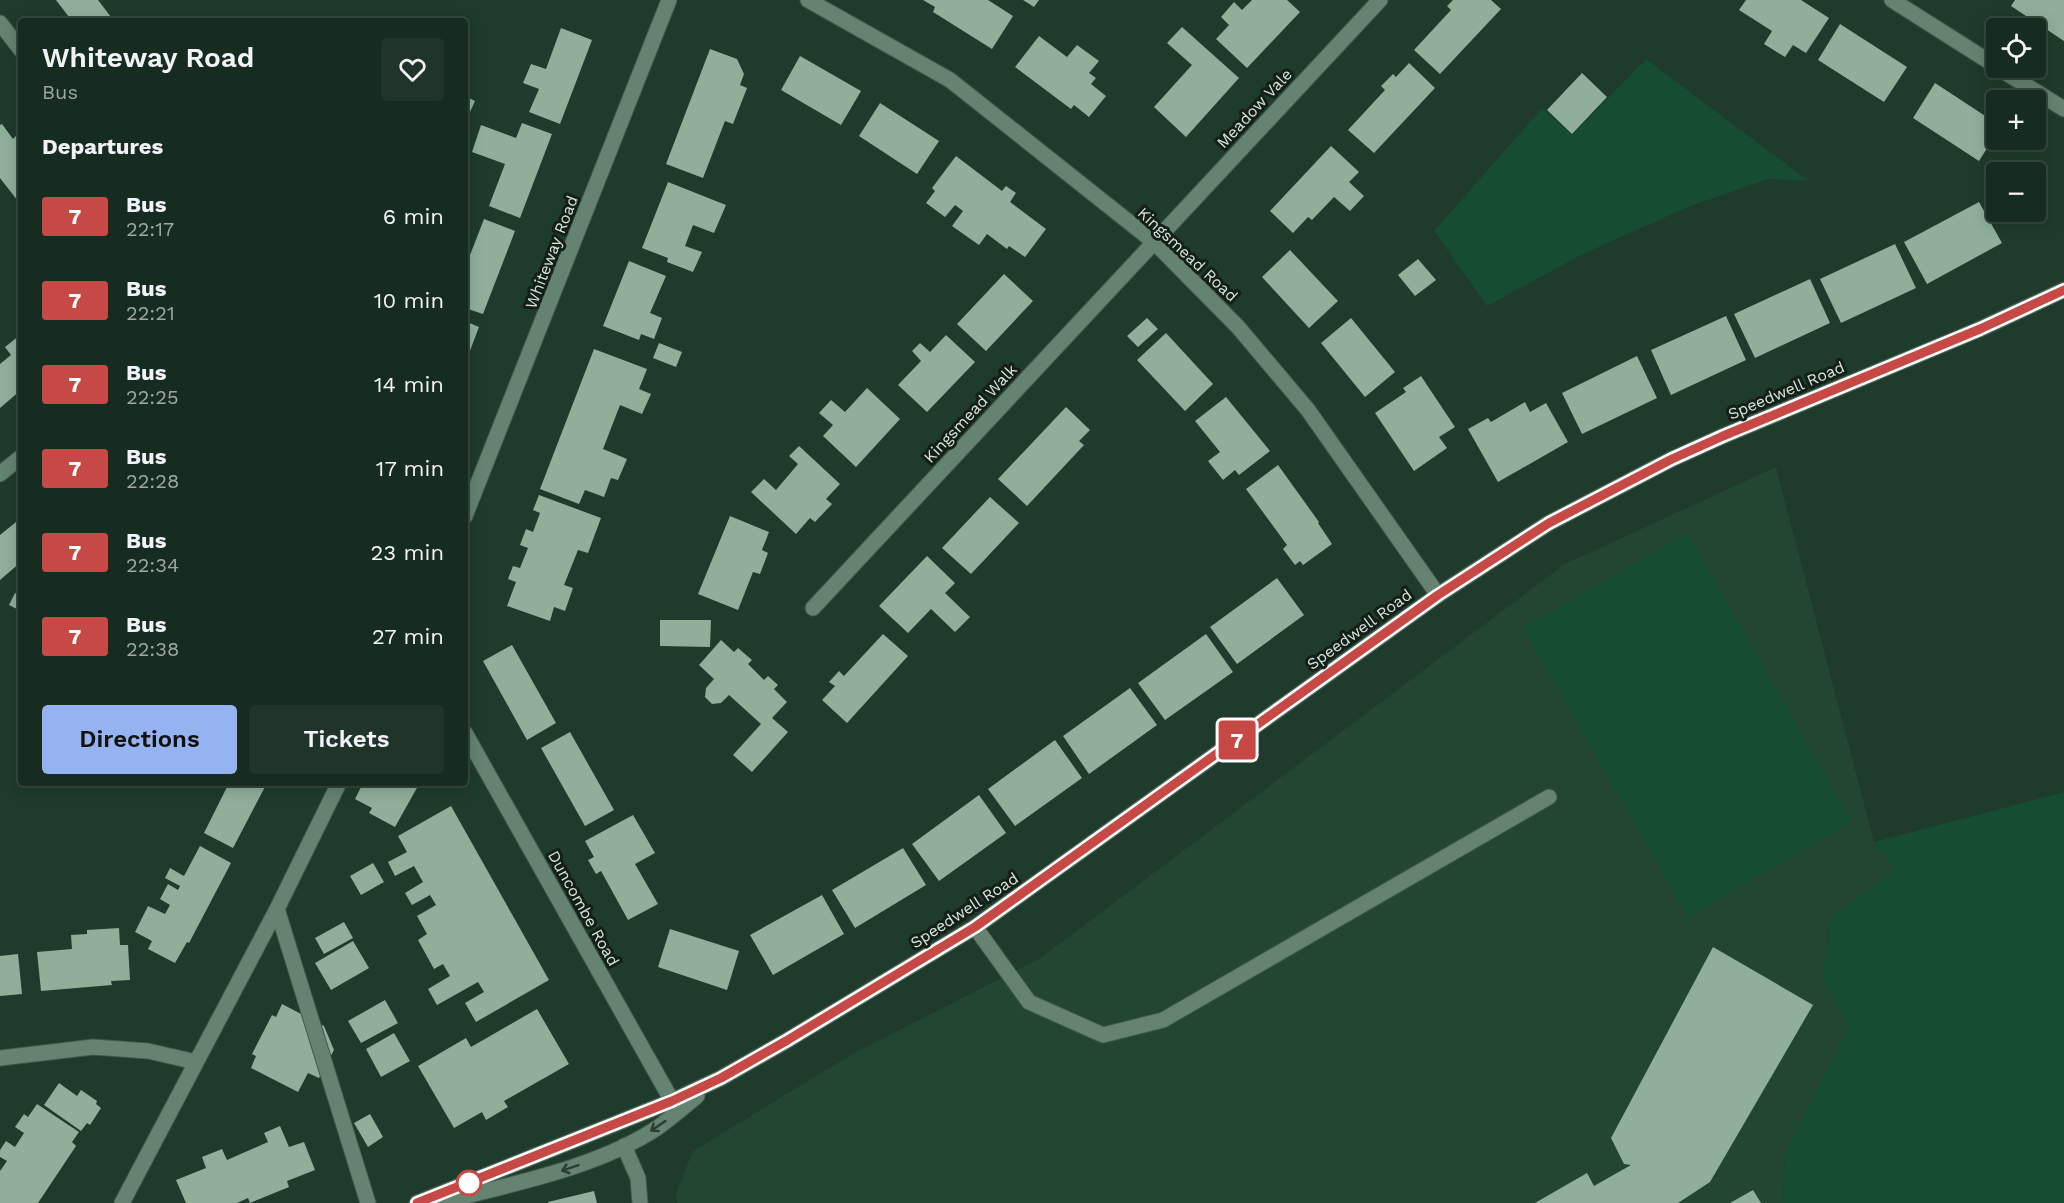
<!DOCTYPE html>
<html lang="en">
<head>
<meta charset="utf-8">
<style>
  :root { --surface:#172c20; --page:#203429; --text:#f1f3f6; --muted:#9ea7a5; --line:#36483e; --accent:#95b2f1 }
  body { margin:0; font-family:"Work Sans",sans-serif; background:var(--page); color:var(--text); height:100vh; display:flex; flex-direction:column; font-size:22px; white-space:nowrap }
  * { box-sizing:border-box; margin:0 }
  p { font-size:20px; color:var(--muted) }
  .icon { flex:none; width:33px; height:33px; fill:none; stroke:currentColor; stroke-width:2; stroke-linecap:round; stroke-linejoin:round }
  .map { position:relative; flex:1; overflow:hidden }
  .drawer { position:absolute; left:18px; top:18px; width:450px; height:768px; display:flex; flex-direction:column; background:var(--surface); border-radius:6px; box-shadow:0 3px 15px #0003,0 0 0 2px var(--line) }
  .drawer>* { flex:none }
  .badge { padding:0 12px; border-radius:4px; font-size:21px; line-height:39px }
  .tools { position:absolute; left:1986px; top:18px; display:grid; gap:12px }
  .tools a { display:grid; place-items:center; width:60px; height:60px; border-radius:6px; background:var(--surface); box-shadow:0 3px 15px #0003,0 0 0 2px var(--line); font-size:30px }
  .map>.badge { position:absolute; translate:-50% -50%; box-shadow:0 0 0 3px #fff }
  h2 { padding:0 24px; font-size:22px; line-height:54px }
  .round { display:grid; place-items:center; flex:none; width:63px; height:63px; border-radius:6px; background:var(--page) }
  .head { display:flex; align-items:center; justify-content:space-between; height:102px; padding:0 24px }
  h1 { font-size:28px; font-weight:600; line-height:45px }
  .action { display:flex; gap:12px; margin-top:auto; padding:12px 24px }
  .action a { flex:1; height:69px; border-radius:6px; background:var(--accent); color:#111; font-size:24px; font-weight:600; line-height:69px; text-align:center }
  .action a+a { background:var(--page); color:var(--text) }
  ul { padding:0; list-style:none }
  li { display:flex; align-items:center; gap:18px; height:84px; padding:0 24px }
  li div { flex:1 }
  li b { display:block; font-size:22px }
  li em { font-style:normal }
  li .badge { min-width:66px; font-weight:700; text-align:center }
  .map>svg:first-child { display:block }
  .built { fill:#224632 }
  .green { fill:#164c31 }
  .building { fill:#8faf9b }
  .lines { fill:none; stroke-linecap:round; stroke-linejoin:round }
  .service-casing { stroke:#40594c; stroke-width:17 }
  .minor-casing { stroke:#40594c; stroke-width:17 }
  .tertiary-casing { stroke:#40594c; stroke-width:17 }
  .service { stroke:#658371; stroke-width:15 }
  .minor { stroke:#658371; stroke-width:15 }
  .tertiary { stroke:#658371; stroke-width:15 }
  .oneway { stroke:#2c3d32 }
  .line-casing { stroke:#fff; stroke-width:14 }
  .line { stroke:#c64945; stroke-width:9 }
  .stop-dot { fill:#fff; stroke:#c64945; stroke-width:3 }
  .labels { text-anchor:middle; stroke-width:6; stroke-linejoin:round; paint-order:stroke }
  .street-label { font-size:16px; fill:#d7e7dd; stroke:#131f17 }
</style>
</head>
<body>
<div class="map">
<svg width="2064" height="1203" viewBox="0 0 2064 1203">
  <rect width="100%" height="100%" fill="#1f3b2b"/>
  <!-- built -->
  <path class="built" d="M1776,467L1874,842L1895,870L1830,919L1823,981L1849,1028L1785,1152L1783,1203H677L676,1193L693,1151L854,1053L1039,959L1565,564Z"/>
  <!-- green -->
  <path class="green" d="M1646,59L1809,181L1768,179L1688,207L1581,255L1487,306L1434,231L1542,108L1572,135Z
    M1687,533L1852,823L1688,917L1523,628Z
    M2064,792V1203H1783L1785,1152L1849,1028L1823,981L1830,919L1895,870L1874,842Z"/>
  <!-- building -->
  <path class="building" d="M56,0H98L114,21H72Z
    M923,0H988L1013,16L992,49L933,12L935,7Z
    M1023,0H1039L1034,7Z
    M1252,0H1287L1300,12L1247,68L1216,39L1229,25L1221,17L1234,2L1242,10Z
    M1453,0H1491L1501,9L1440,74L1414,50L1451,10L1447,6Z
    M1746,0H1801L1829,18L1806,53L1793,45L1785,57L1764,44L1772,31L1739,10Z
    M2015,0H2064V41L2011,6Z
    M1840,24L1907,67L1884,102L1818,60Z
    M1182,27L1239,78L1186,137L1154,107L1192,65L1167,43Z
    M561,28L592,40L560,124L529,112L539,89L523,83L531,64L546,69Z
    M1039,36L1067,57L1077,45L1099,61L1089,73L1096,78L1091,84L1106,96L1089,117L1074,105L1071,109L1015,67Z
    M710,49L737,59L744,74L740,85L747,88L733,124L725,121L703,178L666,164Z
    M800,56L861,91L841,125L781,90Z
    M1409,63L1435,88L1374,153L1348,130L1385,90L1381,86L1393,74L1396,77Z
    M1582,73L1607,97L1572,134L1547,110Z
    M1935,83L1996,123V134L1979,161L1913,118Z
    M465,96L475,101L465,123Z
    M880,103L939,141L917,174L859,136Z
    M522,123L552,134L520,218L489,206L505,164L472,152L481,125L516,138Z
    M2,124L13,139L17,135L21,140V205L0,178V125Z
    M1331,146L1359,172L1349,182L1364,196L1350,211L1334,197L1312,220L1308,217L1293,233L1270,211Z
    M956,156L1002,191L1006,186L1016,193L1010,202L1046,229L1025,257L1009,246L1007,249L987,234L979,245L952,226L963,211L955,205L945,217L926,203L935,191L932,188Z
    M668,182L726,205L714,233L693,225L685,246L702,252L693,272L667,262L668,258L642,248Z
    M1979,202L2002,243L1927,284L1904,242Z
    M484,219L515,231L483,314L465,308V268Z
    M1895,244L1916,288L1841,323L1820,279Z
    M1290,250L1338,301L1309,328L1262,277Z
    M1418,259L1436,280L1415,296L1398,275Z
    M629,261L666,276L650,313L662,318L654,339L641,334L639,340L603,326Z
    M1004,274L1033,301L986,351L957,324Z
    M1810,279L1830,323L1755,358L1734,314Z
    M1726,316L1746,360L1671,395L1651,350Z
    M1147,318L1158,329L1138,347L1127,336Z
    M1351,318L1395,372L1365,397L1321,343Z
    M465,321L479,327L465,364Z
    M1166,333L1213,384L1185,411L1137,360Z
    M20,335L21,390L0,408V364L11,355L5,347Z
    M946,335L975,362L927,412L898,385L921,361L912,351L920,343L930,352Z
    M659,343L682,352L676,367L653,358Z
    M594,349L647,369L639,389L651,394L642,414L620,405L603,449L627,459L618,480L611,478L604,497L585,490L579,504L540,489Z
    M1637,356L1657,398L1582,434L1562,393Z
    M1421,376L1455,427L1439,437L1447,448L1414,471L1375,413L1406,392L1403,388Z
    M867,388L900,419L856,467L823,436L833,425L819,413L831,400L845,412Z
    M1226,397L1270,451L1239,475L1235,470L1223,480L1208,461L1220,452L1195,421Z
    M1525,402L1530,412L1546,403L1568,442L1498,482L1468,429L1488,418L1491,422Z
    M1066,407L1090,430L1079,441L1084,445L1027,506L998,479Z
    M799,446L840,484L826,499L832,504L815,522L810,518L796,534L751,492L764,479L776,490L798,464L789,456Z
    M1278,465L1319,522L1318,523L1332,544L1303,565L1300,561L1295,565L1283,549L1287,545L1246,489Z
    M539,495L601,518L588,553L578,550L564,585L573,588L565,611L554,607L550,621L507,606L516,582L508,579L513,566L520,568L528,548L520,545L526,529L533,532L540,513L533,510Z
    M990,497L1019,523L971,574L942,548Z
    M730,516L769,532L762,550L768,553L760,574L753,572L738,610L698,594Z
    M21,518V562L0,580V535Z
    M927,556L955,583L945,593L970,617L955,632L931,609L908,633L879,606Z
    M1277,578L1304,615L1237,664L1210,627Z
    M15,593L21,596V611L9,605Z
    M660,620H711L710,647L660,646Z
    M883,634L908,656L847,723L822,700L835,686L829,682L839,671L844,676Z
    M1206,634L1233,672L1165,720L1138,683Z
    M721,640L734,652L738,648L752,660L748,664L764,680L768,676L778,685L774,689L787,702L772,718L788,732L752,772L733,755L761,724L729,695L721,703L712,704L705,697L706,688L714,679L699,665Z
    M512,645L556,723L527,740L483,661Z
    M1130,688L1157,725L1089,774L1063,736Z
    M570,732L614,810L585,826L541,748Z
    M1055,740L1082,778L1015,826L988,789Z
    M229,783H267L233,848L204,833Z
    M363,783H412L418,786L395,827L369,813L372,808L355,799Z
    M979,795L1006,833L939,881L912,844Z
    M451,806L549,980L476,1022L465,1003L484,992L478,982L437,1005L428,989L450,976L443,964L434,969L418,940L427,934L417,916L436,905L430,895L412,905L405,893L423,882L414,866L395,876L388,862L407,852L398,836Z
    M633,815L655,853L635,864L658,904L628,920L601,871L596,874L588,860L594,857L585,841Z
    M200,846L231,863L189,943L187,942L175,963L148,949L152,941L135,932L148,906L165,914L170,905L160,899L168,884L178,890L180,886L165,878L170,868L184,876Z
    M903,848L926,885L855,928L832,890Z
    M373,863L384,882L361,895L350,876Z
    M822,895L844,934L773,975L750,935Z
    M344,922L353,938L324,954L315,938Z
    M119,928L120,945H128L130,980L111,981L112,985L41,991L37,952L72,949L71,935L87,934V930Z
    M670,929L739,951L727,990L658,967Z
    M353,941L369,968L331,990L315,963Z
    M1713,947L1813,1005L1710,1182L1678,1203H1535L1587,1173L1594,1186L1631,1165L1624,1164L1611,1138Z
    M18,954L22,994L0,996V956Z
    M385,1000L398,1023L361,1043L348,1021Z
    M282,1004L324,1026L334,1050L319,1078L308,1073L298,1092L251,1068L256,1056L252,1054L272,1015L276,1017Z
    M537,1009L569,1064L504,1101L508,1107L486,1120L482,1112L454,1128L418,1066L466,1038L471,1047Z
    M394,1033L410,1061L381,1077L366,1049Z
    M59,1083L77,1096L81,1090L97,1101L96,1104L101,1108L90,1125L87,1123L81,1131L44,1105Z
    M37,1104L79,1132L72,1142L76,1146L38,1203H0V1171L7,1161L0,1157V1150L6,1141L15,1147L24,1133L15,1127L24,1114L28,1117Z
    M370,1114L383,1137L368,1147L354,1123Z
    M280,1126L289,1147L304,1142L315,1170L287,1181L289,1187L250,1203L248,1198L237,1203H186L176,1180L206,1168L202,1157L222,1149L227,1160L268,1142L264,1133Z
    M1753,1190L1761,1203H1730Z
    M594,1191L597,1203H548V1202Z"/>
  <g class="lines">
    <defs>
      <path id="service" d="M277,909L368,1203
        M975,927L1029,1002L1103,1035L1163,1020L1549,797"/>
      <path id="minor" d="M808,0L950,80L1154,242L1238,327L1308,410L1438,595
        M1892,0L1996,66
        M0,23L21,50
        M1998,68L2064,109
        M0,474L21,457
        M465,516L669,0
        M813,608L1380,0
        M465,733L672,1101
        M0,1058L93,1047L148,1051L196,1062
        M624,1146L638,1178L640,1203
        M122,1203L277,909L339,783"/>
      <path id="tertiary" d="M442,1202C511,1184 597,1168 657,1128C671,1118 684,1107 697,1096
        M417,1203L672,1101L721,1078L786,1041L975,927L1438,595L1549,523L1672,459L1723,436L1980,329L2064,290"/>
    </defs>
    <!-- service casing -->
    <use href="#service" class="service-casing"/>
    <!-- minor casing -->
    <use href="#minor" class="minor-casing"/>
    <!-- tertiary casing -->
    <use href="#tertiary" class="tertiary-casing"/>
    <!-- service -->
    <use href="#service" class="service"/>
    <!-- minor -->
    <use href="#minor" class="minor"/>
    <!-- tertiary -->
    <use href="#tertiary" class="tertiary"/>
  </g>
  <!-- one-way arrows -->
  <defs><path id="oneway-shaft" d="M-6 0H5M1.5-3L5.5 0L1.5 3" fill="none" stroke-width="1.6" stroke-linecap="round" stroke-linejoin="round" transform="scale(1.5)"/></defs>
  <g class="oneway">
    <use href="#oneway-shaft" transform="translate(658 1126) rotate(146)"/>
    <use href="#oneway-shaft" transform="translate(570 1168) rotate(161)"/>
  </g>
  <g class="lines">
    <defs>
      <path id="line" d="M417,1203L672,1101L721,1078L786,1041L975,927L1438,595L1549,523L1672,459L1723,436L1980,329L2064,290"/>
    </defs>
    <!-- line casing -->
    <use href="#line" class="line-casing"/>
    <!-- line -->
    <use href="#line" class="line"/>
  </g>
  <!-- markers -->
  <circle class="stop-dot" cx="469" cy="1183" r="12"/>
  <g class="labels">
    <!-- street labels -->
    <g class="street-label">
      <text transform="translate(1254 108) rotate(-47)" y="6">Meadow Vale</text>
      <text transform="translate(551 252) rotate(-69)" y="6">Whiteway Road</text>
      <text transform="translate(1188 254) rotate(43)" y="6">Kingsmead Road</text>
      <text transform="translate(1786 390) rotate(-23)" y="6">Speedwell Road</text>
      <text transform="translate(970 413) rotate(-47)" y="6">Kingsmead Walk</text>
      <text transform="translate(1359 629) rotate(-36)" y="6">Speedwell Road</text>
      <text transform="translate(584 908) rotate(61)" y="6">Duncombe Road</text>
      <text transform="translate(964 910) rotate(-33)" y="6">Speedwell Road</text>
    </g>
  </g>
</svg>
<div class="tools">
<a><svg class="icon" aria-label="locate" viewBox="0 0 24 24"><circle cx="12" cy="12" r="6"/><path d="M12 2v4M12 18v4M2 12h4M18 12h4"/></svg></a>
<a>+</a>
<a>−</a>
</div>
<b class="badge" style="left:1237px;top:740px;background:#c64945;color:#fff">7</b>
<section class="drawer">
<div class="head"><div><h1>Whiteway Road</h1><p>Bus</p></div><a class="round"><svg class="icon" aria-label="heart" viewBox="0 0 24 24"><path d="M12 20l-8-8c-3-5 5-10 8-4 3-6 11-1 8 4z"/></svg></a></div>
<h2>Departures</h2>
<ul>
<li><span class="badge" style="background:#c64945;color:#fff">7</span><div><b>Bus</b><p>22:17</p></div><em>6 min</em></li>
<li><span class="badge" style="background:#c64945;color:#fff">7</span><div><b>Bus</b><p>22:21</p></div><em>10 min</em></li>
<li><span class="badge" style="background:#c64945;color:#fff">7</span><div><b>Bus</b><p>22:25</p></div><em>14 min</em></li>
<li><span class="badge" style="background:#c64945;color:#fff">7</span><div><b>Bus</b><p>22:28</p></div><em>17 min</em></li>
<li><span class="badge" style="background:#c64945;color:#fff">7</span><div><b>Bus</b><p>22:34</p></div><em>23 min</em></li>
<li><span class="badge" style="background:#c64945;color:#fff">7</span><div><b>Bus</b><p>22:38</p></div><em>27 min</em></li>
</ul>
<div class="action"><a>Directions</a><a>Tickets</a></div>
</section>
</div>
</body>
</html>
